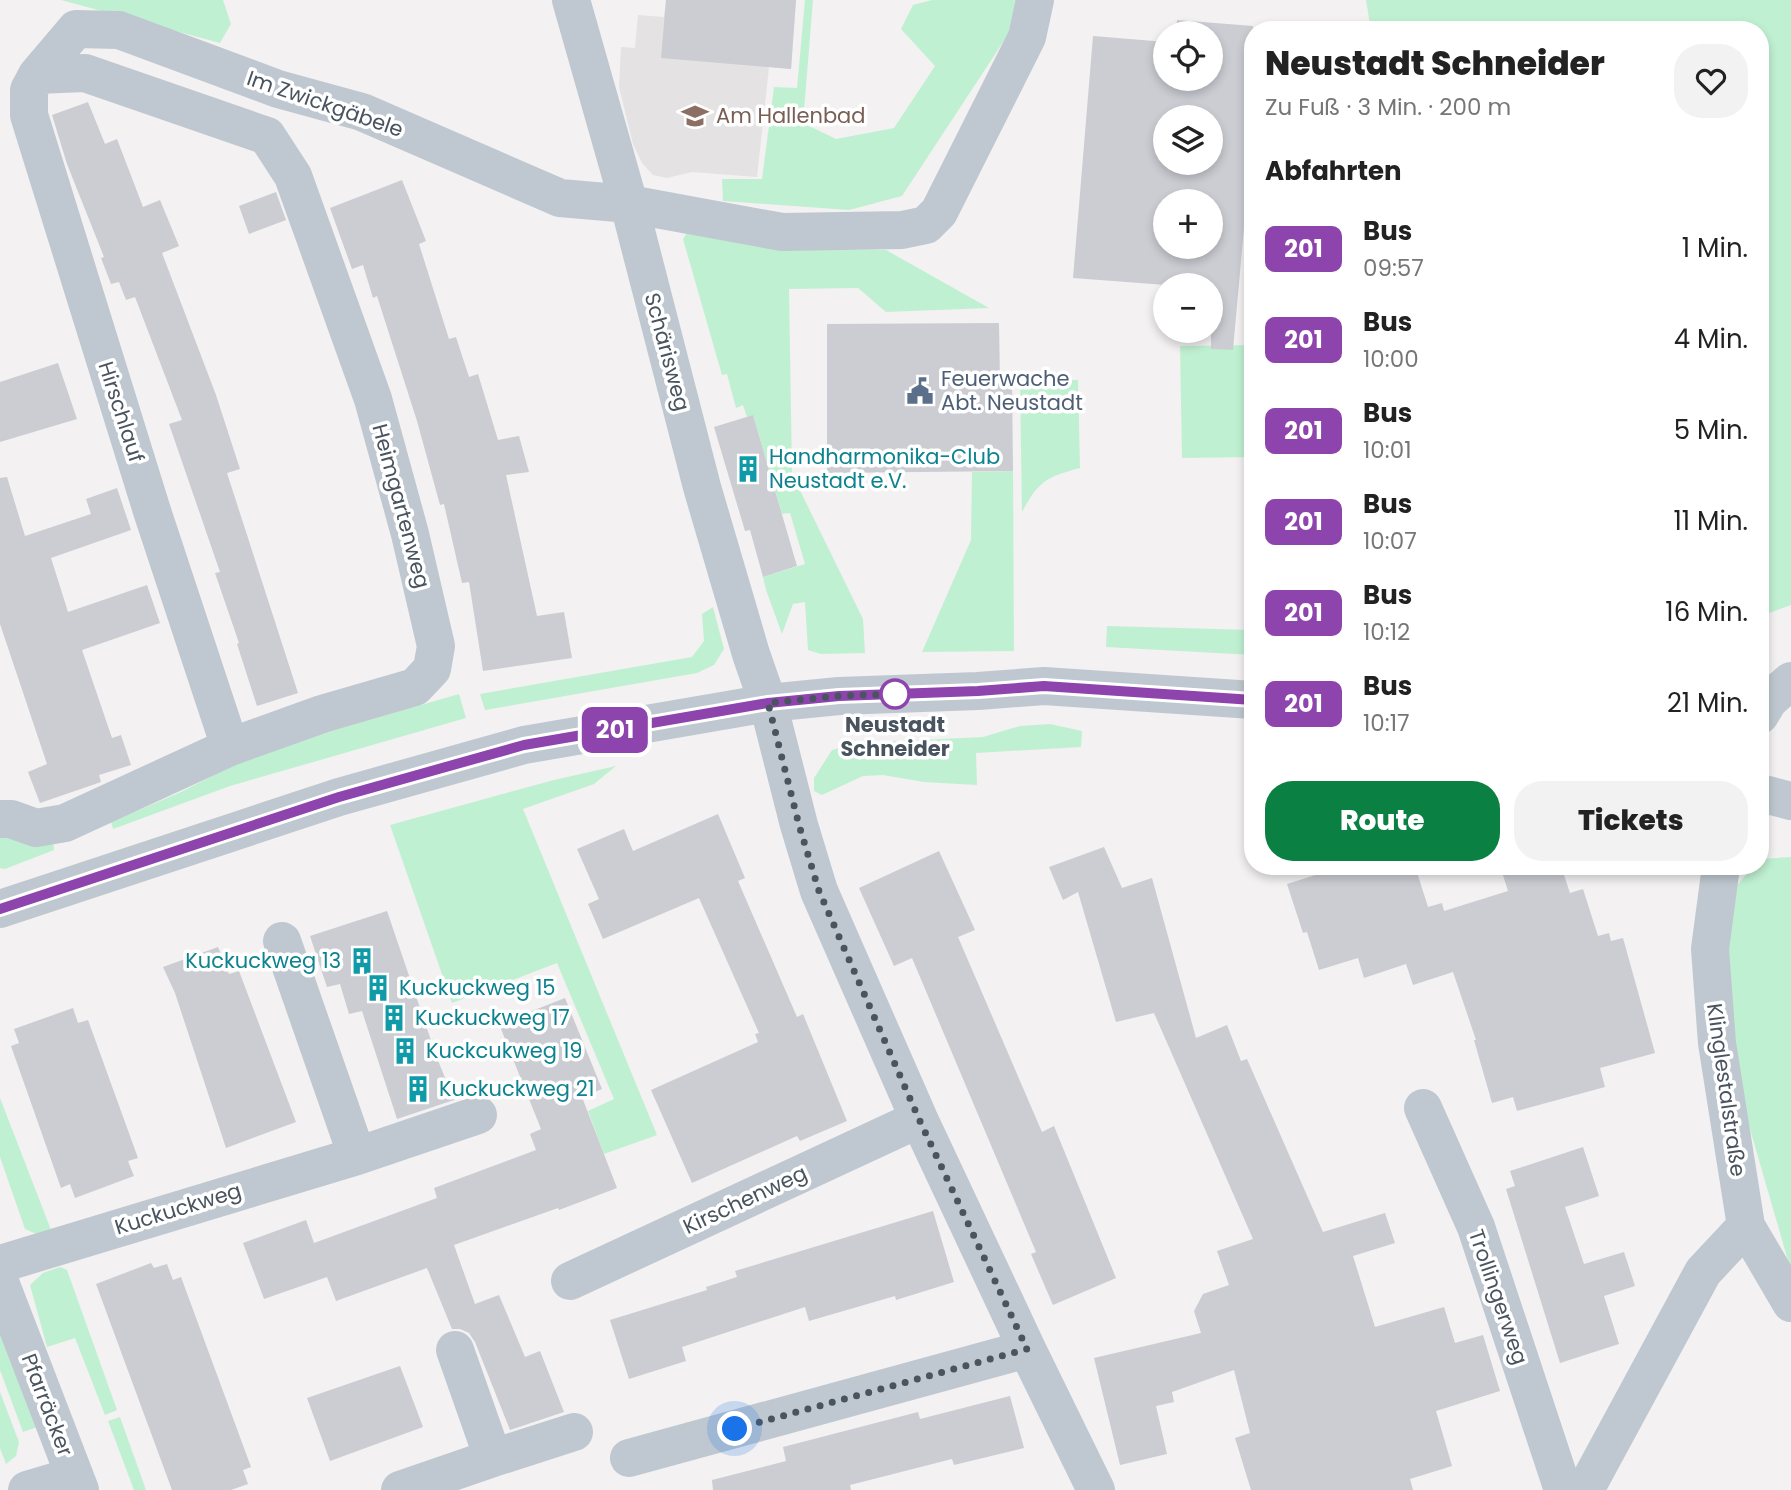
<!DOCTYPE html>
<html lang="de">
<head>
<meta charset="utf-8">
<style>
  :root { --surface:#fff; --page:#f2f2f2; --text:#222; --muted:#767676; --accent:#0b8043 }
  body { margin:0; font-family:Poppins,sans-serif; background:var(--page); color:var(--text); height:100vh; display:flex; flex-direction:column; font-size:26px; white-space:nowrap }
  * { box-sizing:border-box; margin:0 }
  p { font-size:23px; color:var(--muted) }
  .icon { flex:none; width:38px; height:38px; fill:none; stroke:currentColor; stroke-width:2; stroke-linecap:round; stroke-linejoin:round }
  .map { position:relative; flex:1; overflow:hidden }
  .panel { position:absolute; left:1244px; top:21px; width:525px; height:854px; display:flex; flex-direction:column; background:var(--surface); border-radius:28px; box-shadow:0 4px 10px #0003 }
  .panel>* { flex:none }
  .badge { padding:0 14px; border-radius:10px; font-size:24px; line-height:46px }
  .controls { position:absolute; left:1153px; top:21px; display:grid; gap:14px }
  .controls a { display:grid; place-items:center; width:70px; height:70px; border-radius:50%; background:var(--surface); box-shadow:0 4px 10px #0003; font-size:35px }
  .you { position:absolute; width:35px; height:35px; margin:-18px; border:5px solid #fff; border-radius:50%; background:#1a73e8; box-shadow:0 0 0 10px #1a73e833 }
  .map>.badge { position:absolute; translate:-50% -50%; box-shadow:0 0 0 4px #fff }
  h2 { padding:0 21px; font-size:26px; line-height:63px }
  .round { display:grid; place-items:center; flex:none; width:74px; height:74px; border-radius:28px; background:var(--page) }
  .summary { display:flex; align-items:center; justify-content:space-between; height:119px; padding:0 21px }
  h1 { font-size:33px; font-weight:800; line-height:52px }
  .cta { display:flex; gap:14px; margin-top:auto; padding:14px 21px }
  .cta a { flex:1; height:80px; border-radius:28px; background:var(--accent); color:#fff; font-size:28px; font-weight:800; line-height:80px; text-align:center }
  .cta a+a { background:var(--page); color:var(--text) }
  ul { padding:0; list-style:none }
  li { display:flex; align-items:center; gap:21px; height:91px; padding:0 21px }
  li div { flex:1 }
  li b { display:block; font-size:26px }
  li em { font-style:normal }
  li .badge { min-width:77px; font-weight:700; text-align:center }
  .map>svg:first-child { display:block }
  .education { fill:#e4e2e3 }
  .green { fill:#c0f0d2 }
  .building { fill:#cbcdd3; fill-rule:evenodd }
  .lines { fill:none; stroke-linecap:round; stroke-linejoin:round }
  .minor { stroke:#bfc8d0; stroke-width:38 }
  .tertiary { stroke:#bfc8d0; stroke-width:38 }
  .line-casing { stroke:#fff; stroke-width:16 }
  .line { stroke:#8e44ad; stroke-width:10 }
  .walk { stroke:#49545f; stroke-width:7; stroke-dasharray:0 12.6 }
  .stop-dot { fill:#fff; stroke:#8e44ad; stroke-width:3.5 }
  .labels { text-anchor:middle; stroke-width:7; stroke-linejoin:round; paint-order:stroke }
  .street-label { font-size:21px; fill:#49545f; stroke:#fff }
  .education-label { font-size:21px; fill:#785e54; stroke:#fff; text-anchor:start }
  .service-label { font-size:21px; fill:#4e5e75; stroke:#fff; text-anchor:start }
  .culture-label { font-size:21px; fill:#0d838f; stroke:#fff; text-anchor:start }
  .stop-label { font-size:21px; font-weight:bold; fill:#49545f; stroke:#fff }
</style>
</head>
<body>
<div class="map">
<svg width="1791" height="1490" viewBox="0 0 1791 1490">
  <rect width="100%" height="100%" fill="#f3f1f1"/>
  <!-- education -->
  <path class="education" d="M666,0H796L791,69L769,67L757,177L692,172L667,178L653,175L642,163L633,144L619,87L621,47L635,48L638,15L664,17Z"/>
  <!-- green -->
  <path class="green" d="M61,0H223L231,24L220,43Z
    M805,0H813L803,123L836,139L894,128L935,66L901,29L913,5L932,0H1018L1009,33L902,196L849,210L723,201L722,179H762L774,87L797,88Z
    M1366,0H1791V605L1761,616L1760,30H1371Z
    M692,226L780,248L886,250L989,308L886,312L858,288L789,289L792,474L863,619L865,653L821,654L808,650L805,602L793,604L782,634L766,590L763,577L805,564L790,513L782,514L753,415L747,417L743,405L736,408L727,374L722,375L683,239Z
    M1253,345V457L1182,458L1180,346Z
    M1078,380L1080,468C1046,477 1039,481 1022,512L1020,381Z
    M1013,471L1014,651L922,652L971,540L972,472Z
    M713,607L724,649L714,665L697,673L485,710L480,694L692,657L704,641L702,614Z
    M1107,626L1253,630V655L1106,647Z
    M459,694L466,718L230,786L113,829L111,822L181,792L261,751Z
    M1050,724L1082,731L1081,747L976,753L977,785L924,782L883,775L863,776L822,795L814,791V778L832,750L858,743L983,737L1020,726Z
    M616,766L594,784L523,809L657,1135L604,1154L588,1111L614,1099L557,963L452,1003L390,825L554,780Z
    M0,832L53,842L54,850L5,869L0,868Z
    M1791,857V1271L1737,1084L1725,950L1735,888L1753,866H1760L1761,859Z
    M0,1098L53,1235L41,1236L25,1229L0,1157Z
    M60,1267L67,1270L117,1410L105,1415L75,1338L47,1347L30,1285L43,1273Z
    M0,1321L40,1426L23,1432L0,1370Z
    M0,1392L19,1442L16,1456L6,1464L0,1448Z
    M120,1417L146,1490H134L108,1421Z"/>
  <!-- building -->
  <path class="building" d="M666,0H796L791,69L661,58Z
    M1177,20L1253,26V128L1233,350L1211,349V285H1166L1073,278L1093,36L1166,42V79H1211V33H1176ZM1166,117H1211V163H1166ZM1166,201H1211V247H1166Z
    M88,102L105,144L117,139L143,207L160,200L179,246L162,253L216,395L240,469L227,473L298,693L257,706L237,644L239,643L215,573L220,572L169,424L182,420L135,297L126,300L119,282L111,284L101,258L104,257L67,164L52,115Z
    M402,180L426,241L419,244L449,339L456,337L469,377L478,374L498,440L519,436L529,472L506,475L537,616L564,612L572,658L483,671L469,582L462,583L444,504L440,505L417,421L377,296L373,298L363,265L352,269L330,208Z
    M276,192L286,220L249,234L239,206Z
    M999,323L1000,382H1012L1013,471L827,473V324Z
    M58,363L77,419L0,442V382Z
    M753,415L797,566L763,577L750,530L745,531L714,427Z
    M7,477L25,536L91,514L86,499L117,488L131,530L51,558L68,612L147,585L160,623L82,650L112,738L121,735L131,765L99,775L101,782L40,803L28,772L47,764L0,624V478Z
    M718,814L745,878L738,881L797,1017L803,1014L847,1121L800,1141L797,1136L692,1183L651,1090L758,1042L755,1034L759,1033L699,898L603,939L588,904L599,899L577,849L624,829L633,851Z
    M1104,847L1122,888L1152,878L1196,1038L1227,1025L1241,1061L1247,1059L1323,1232L1385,1213L1395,1243L1353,1256L1375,1327L1444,1307L1455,1343L1483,1335L1500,1391L1436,1411L1452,1466L1410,1479L1413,1490H1251L1235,1438L1250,1433L1234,1370L1172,1392L1174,1402L1156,1406L1167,1454L1120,1465L1094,1358L1201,1333L1194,1311L1203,1294L1229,1285L1217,1251L1253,1239L1154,1013L1116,1022L1078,892L1063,900L1049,867Z
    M939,851L975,930L958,937L1042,1132L1054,1126L1116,1278L1053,1305L1031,1254L1036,1252L912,958L894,966L859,888Z
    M1323,866H1415L1428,907L1442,903L1444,911L1508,891L1500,866H1561L1570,893L1583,889L1598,936L1609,933L1611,941L1623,938L1655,1053L1600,1068L1605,1087L1517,1111L1513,1097L1492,1103L1474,1040H1476L1453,972L1413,985L1406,964L1364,978L1358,958L1319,970L1307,932L1303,933L1287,884L1325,872Z
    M387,911L437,1058L454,1100L397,1119L362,1011L349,1014L340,984L327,987L310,936Z
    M218,947L229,974L239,971L296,1122L226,1148L175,993L163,967Z
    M565,998L602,1089L582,1097L617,1188L559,1210L558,1208L454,1245L475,1304L499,1295L525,1357L540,1351L564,1412L510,1430L475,1342L469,1333L460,1329H452L427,1268L336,1301L327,1277L264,1299L243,1243L306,1220L314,1243L437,1198L434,1188L536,1150L530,1134L541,1129L499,1024Z
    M73,1008L78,1023L88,1020L138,1158L128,1161L134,1176L75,1198L70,1184L61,1188L11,1046L19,1043L14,1029Z
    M1583,1147L1599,1196L1565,1207L1584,1264L1624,1252L1635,1286L1604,1296L1619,1344L1560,1363L1506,1189L1515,1186L1510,1171Z
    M933,1211L954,1282L896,1300L895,1296L809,1321L805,1307L682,1347L686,1361L629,1379L610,1320L707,1290L706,1287L737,1277L735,1271Z
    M151,1263L154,1268L167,1264L173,1280L181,1277L251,1467L243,1470L248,1484L231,1490H172L96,1284Z
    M400,1366L423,1427L330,1461L307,1398Z
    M1010,1396L1024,1448L954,1465L952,1459L850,1485L851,1490H713L712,1480L786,1461L783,1447L918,1412L920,1419Z"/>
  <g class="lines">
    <!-- minor -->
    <path class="minor" d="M571,0L629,204L702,487L751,654L768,703L799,825L819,891L919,1119L1027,1349L1096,1490
      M1760,715L1769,700L1791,681
      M230,747L152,511L29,115V90L37,75L76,29L119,30L278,89L362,112L560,198L629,204L782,232L902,230L926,225L939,212L1027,37L1035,0
      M0,819H11L36,828L65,823L230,747L322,714L415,687L432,669L436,646L410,534L373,399L293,176L267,136L85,73L37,75
      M1721,866L1710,949L1717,1043L1746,1226L1791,1303
      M1423,1108L1476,1227L1563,1490
      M357,1156L478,1115
      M0,1264L357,1156L282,941
      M570,1281L919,1119
      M0,1282L80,1490
      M493,1458L574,1432
      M629,1458L1027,1349
      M27,1490L74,1476
      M400,1490L493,1458L455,1350
      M1585,1490L1703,1272L1746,1226"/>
    <!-- tertiary -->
    <path class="tertiary" d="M1760,793L1791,801
      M0,909L339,797L524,745L768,703L839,696L978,691L1044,686L1253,700"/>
  </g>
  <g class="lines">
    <defs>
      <path id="line" d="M0,909L339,797L524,745L768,703L839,696L978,691L1044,686L1253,700"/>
    </defs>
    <!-- line casing -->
    <use href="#line" class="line-casing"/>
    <!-- line -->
    <use href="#line" class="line"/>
    <!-- walk -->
    <path class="walk" d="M735,1429L1027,1349L919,1119L819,891L799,825L768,703L837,696L895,694"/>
  </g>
  <!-- icons -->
  <defs>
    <symbol id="school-bare" viewBox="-9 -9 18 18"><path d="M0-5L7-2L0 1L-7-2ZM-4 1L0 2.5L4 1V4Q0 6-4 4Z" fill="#8d6e63" stroke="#fff" stroke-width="2.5" paint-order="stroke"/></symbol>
    <symbol id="civic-bare" viewBox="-9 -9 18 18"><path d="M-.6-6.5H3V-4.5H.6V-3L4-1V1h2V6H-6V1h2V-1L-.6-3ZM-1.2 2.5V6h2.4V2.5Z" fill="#5c6f8a" stroke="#fff" stroke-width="2.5" paint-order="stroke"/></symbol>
    <symbol id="building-bare" viewBox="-9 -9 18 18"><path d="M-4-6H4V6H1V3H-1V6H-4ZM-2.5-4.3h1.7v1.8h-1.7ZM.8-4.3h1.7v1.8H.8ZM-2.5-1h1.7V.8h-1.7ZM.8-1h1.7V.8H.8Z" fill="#0f9aa8" stroke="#fff" stroke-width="2.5" paint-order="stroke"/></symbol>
  </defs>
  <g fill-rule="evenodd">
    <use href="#school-bare" x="676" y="97" width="38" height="38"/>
    <use href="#civic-bare" x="901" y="372" width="38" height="38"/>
    <use href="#building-bare" x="729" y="450" width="38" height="38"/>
    <use href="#building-bare" x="343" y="942" width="38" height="38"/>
    <use href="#building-bare" x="359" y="969" width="38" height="38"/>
    <use href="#building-bare" x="375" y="999" width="38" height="38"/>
    <use href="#building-bare" x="386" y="1032" width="38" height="38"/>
    <use href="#building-bare" x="399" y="1070" width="38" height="38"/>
  </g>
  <!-- markers -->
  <circle class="stop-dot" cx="895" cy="694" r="14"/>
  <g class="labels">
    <!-- street labels -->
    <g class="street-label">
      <text transform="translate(325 104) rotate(19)" y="7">Im Zwickgäbele</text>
      <text transform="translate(667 352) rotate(75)" y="7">Schärisweg</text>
      <text transform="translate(121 412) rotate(72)" y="7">Hirschlauf</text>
      <text transform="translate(401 506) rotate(75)" y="7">Heimgartenweg</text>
      <text transform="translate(1726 1090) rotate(82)" y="7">Klinglestalstraße</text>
      <text transform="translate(745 1200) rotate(-25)" y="7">Kirschenweg</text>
      <text transform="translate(178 1209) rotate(-17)" y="7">Kuckuckweg</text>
      <text transform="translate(1498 1297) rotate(71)" y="7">Trollingerweg</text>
      <text transform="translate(47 1405) rotate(69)" y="7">Pfarräcker</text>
    </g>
    <!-- education labels -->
    <g class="education-label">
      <text x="716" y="123">Am Hallenbad</text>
    </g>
    <!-- service labels -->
    <g class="service-label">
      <text x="941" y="386">Feuerwache<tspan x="941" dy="24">Abt. Neustadt</tspan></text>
    </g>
    <!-- culture labels -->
    <g class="culture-label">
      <text x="769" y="464">Handharmonika-Club<tspan x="769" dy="24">Neustadt e.V.</tspan></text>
      <text x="341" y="968" text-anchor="end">Kuckuckweg 13</text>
      <text x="399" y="995">Kuckuckweg 15</text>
      <text x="415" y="1025">Kuckuckweg 17</text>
      <text x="426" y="1058">Kuckcukweg 19</text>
      <text x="439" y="1096">Kuckuckweg 21</text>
    </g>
    <!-- stop labels -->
    <g class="stop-label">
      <text x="895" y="732">Neustadt<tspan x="895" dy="24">Schneider</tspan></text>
    </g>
  </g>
</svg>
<div class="controls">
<a><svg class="icon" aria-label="locate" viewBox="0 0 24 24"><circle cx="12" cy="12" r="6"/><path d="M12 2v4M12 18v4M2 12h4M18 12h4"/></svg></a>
<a><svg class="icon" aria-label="layers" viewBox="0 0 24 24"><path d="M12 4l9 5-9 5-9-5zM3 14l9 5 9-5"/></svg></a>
<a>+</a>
<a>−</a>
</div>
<div class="you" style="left:735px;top:1429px"></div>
<b class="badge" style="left:615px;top:730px;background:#8e44ad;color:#fff">201</b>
<section class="panel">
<div class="summary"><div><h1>Neustadt Schneider</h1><p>Zu Fuß · 3 Min. · 200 m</p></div><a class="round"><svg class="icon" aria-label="heart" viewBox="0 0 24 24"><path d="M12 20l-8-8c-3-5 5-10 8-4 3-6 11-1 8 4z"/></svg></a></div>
<h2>Abfahrten</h2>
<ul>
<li><span class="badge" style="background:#8e44ad;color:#fff">201</span><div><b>Bus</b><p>09:57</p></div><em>1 Min.</em></li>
<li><span class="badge" style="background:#8e44ad;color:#fff">201</span><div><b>Bus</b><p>10:00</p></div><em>4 Min.</em></li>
<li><span class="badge" style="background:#8e44ad;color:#fff">201</span><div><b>Bus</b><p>10:01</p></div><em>5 Min.</em></li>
<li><span class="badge" style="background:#8e44ad;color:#fff">201</span><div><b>Bus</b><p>10:07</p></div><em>11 Min.</em></li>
<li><span class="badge" style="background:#8e44ad;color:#fff">201</span><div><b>Bus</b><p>10:12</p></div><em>16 Min.</em></li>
<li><span class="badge" style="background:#8e44ad;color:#fff">201</span><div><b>Bus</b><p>10:17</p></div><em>21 Min.</em></li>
</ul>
<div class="cta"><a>Route</a><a>Tickets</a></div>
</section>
</div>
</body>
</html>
